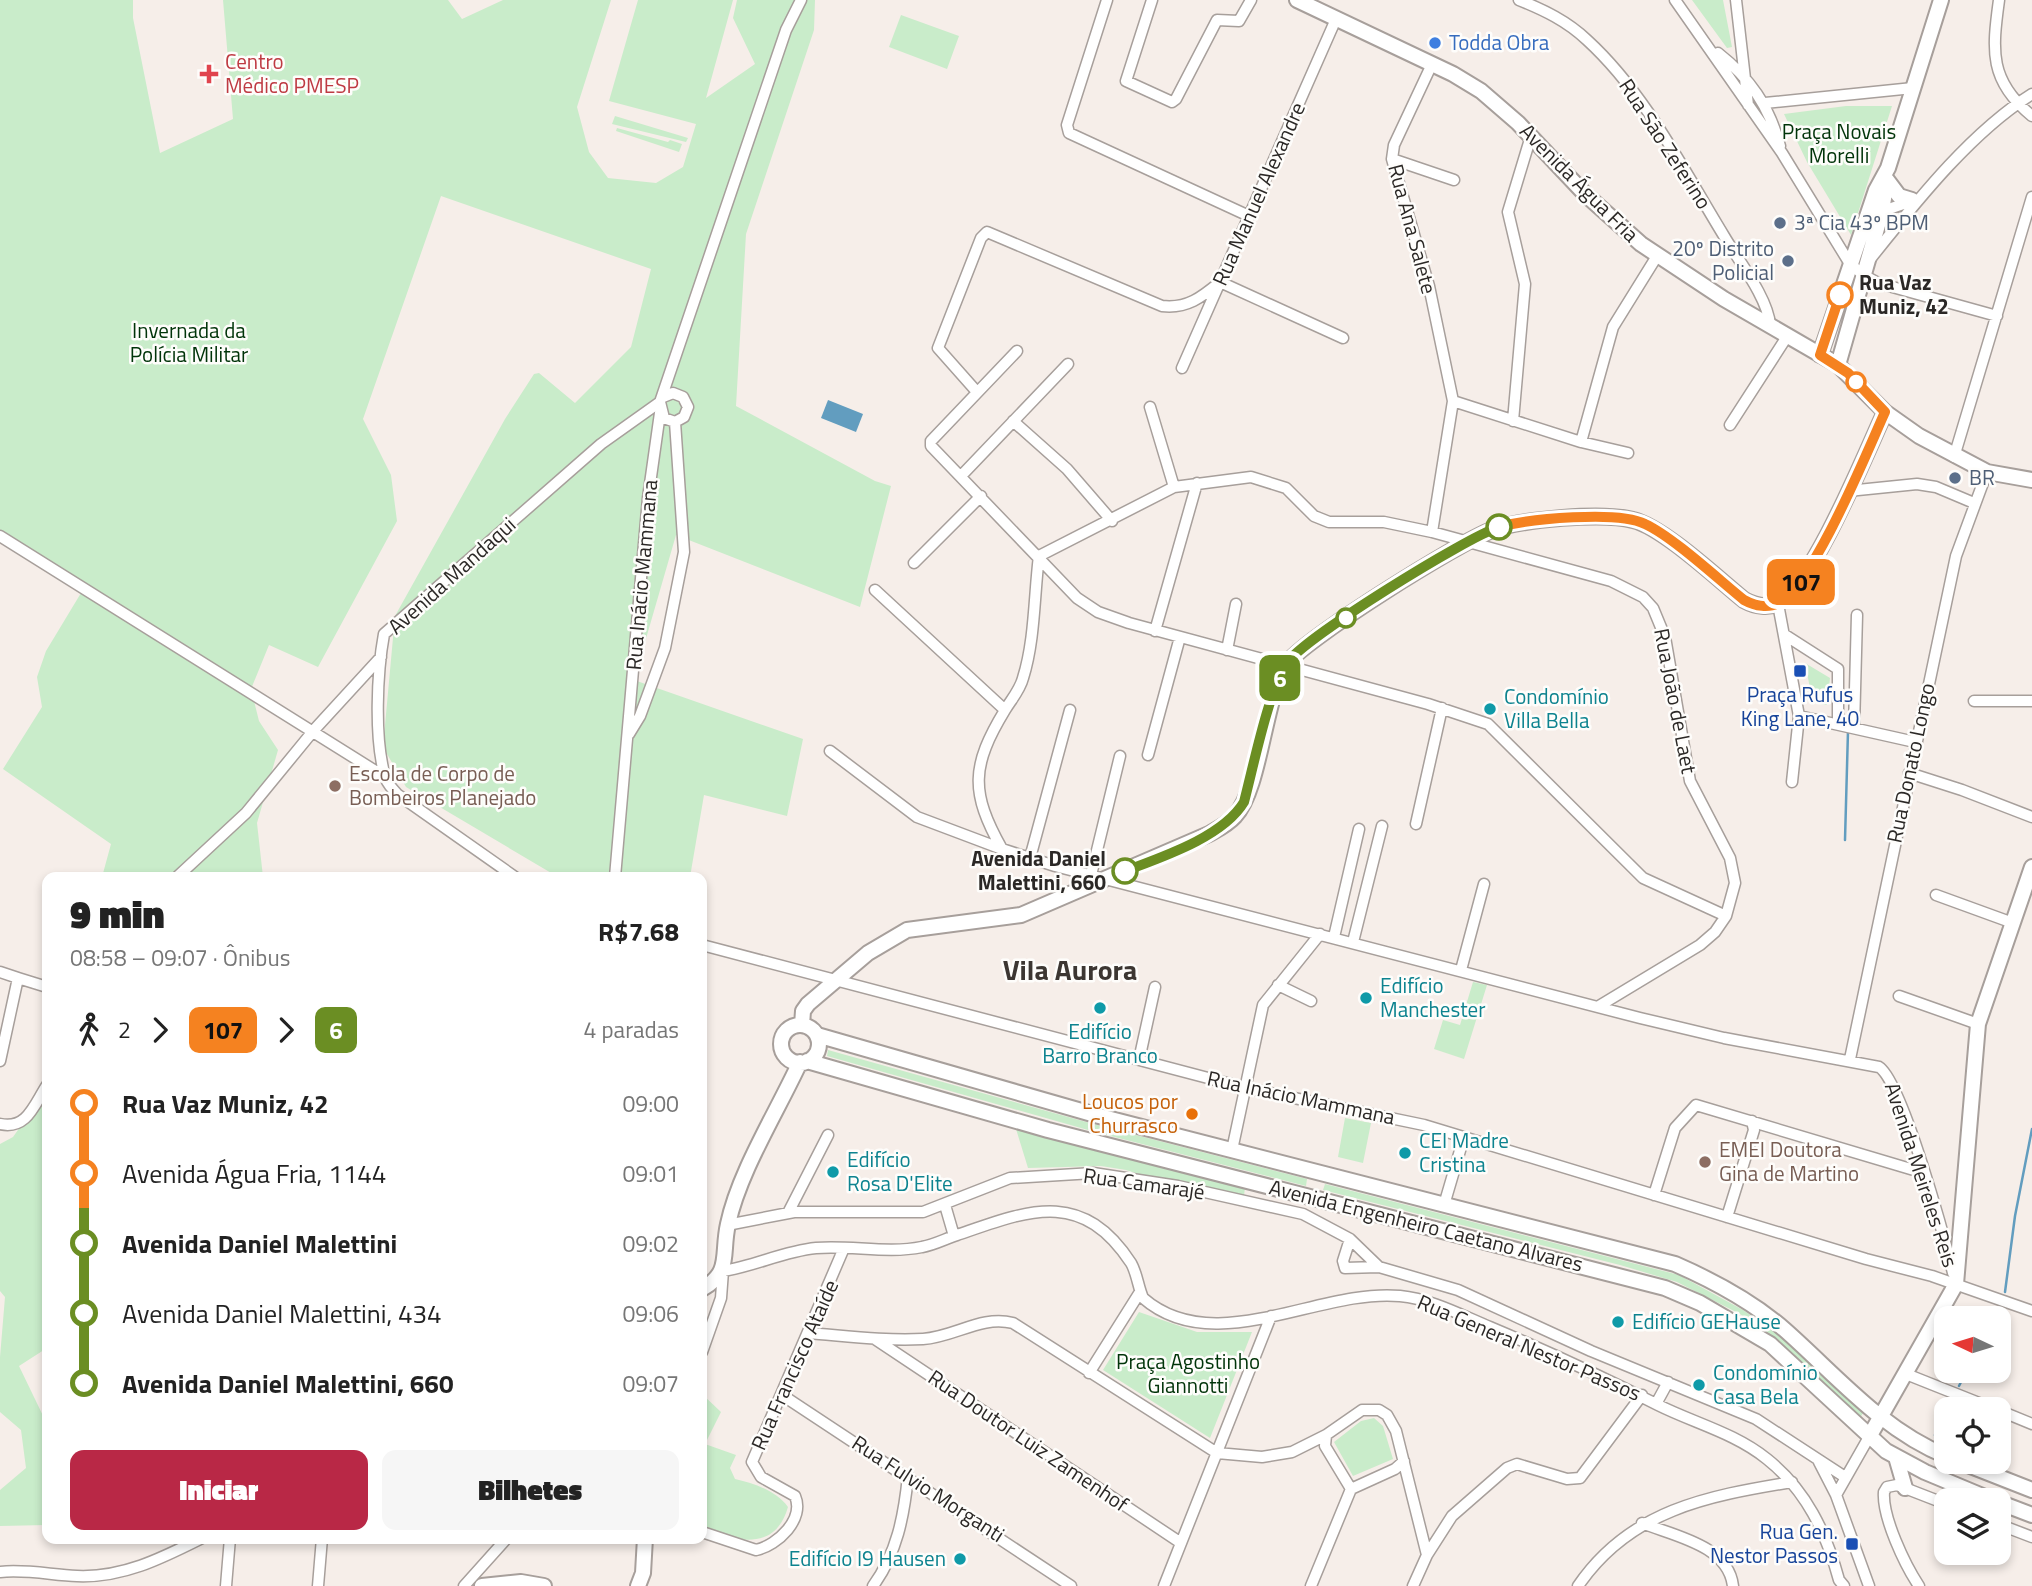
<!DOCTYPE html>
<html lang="pt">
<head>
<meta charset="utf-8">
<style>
  :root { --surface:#fff; --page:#f6f6f6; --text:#222; --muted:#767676; --accent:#b92846 }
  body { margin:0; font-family:"Titillium Web",sans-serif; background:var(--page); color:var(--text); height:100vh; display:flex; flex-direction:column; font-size:26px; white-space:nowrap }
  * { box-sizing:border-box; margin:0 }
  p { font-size:23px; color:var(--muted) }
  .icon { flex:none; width:38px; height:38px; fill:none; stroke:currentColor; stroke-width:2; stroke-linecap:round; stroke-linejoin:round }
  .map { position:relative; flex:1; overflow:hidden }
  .sheet { position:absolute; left:42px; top:872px; width:665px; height:672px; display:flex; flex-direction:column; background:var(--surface); border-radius:14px; box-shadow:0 4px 10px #0003 }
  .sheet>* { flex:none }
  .badge { padding:0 14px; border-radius:10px; font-size:24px; line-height:46px }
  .needle { width:46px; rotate:274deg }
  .controls { position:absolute; left:1934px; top:1306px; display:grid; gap:14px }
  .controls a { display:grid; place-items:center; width:77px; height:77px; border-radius:14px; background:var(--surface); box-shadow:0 4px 10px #0003; font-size:35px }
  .map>.badge { position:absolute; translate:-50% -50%; box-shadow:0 0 0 4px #fff }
  .legs { display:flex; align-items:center; gap:10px; height:77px; padding:0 28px; font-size:23px }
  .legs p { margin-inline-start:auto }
  .summary { display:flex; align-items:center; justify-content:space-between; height:119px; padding:0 28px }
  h1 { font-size:38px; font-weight:800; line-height:52px }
  .cta { display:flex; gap:14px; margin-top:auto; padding:14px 28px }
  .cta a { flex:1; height:80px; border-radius:14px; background:var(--accent); color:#fff; font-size:28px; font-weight:800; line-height:80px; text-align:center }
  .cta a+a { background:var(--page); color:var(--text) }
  ul { padding:0 28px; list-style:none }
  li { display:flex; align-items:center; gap:24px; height:70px; font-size:26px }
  li i { display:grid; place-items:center; width:10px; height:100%; margin:0 9px; background:currentColor }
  li i::after { content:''; width:18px; height:18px; margin:-9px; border:5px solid; border-radius:50%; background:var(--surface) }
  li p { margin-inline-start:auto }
  li:first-child i { background:linear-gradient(#0000 50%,currentColor 0) }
  li:last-child i { background:linear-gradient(currentColor 50%,#0000 0) }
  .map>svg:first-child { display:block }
  .green { fill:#c9ecca }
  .water { fill:#629dbf }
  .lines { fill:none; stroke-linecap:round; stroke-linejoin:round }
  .stream { stroke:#629dbf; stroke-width:2.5 }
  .street-casing { stroke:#a79f9b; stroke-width:13 }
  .secondary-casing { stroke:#a79f9b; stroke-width:18 }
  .street { stroke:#fff; stroke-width:10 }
  .secondary { stroke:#fff; stroke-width:14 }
  .line-1-casing { stroke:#fff; stroke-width:16 }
  .line-2-casing { stroke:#fff; stroke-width:16 }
  .line-1 { stroke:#f58220; stroke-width:10 }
  .line-2 { stroke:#6b8e23; stroke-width:10 }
  .shop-dot { fill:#3f7fe0; stroke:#fefdfb; stroke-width:2.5 }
  .health-dot { fill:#e0444e; stroke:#fefdfb; stroke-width:2.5 }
  .service-dot { fill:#5c6f8a; stroke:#fefdfb; stroke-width:2.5 }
  .stop-1-dot { fill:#fff; stroke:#f58220; stroke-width:3.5 }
  .stop-2-dot { fill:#fff; stroke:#6b8e23; stroke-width:3.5 }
  .transit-dot { fill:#1a4fb4; stroke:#fefdfb; stroke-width:2.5 }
  .culture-dot { fill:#0f9aa8; stroke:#fefdfb; stroke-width:2.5 }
  .education-dot { fill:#8d6e63; stroke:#fefdfb; stroke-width:2.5 }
  .food-dot { fill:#e8710a; stroke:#fefdfb; stroke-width:2.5 }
  .labels { text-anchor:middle; stroke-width:5; stroke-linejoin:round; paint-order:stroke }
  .shop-label { font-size:21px; fill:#366cbe; stroke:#fefdfb; text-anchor:start }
  .health-label { font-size:21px; fill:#be3a42; stroke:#fefdfb; text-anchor:start }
  .park-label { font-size:21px; fill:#003409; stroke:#fefdfb }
  .street-label { font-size:21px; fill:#2b2826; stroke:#fefdfb }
  .service-label { font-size:21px; fill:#4e5e75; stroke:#fefdfb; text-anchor:start }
  .stop-label { font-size:21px; font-weight:bold; fill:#2b2826; stroke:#fefdfb; text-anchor:start }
  .transit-label { font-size:21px; fill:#164399; stroke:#fefdfb }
  .culture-label { font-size:21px; fill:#0d838f; stroke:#fefdfb; text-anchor:start }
  .education-label { font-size:21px; fill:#785e54; stroke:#fefdfb; text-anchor:start }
  .food-label { font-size:21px; fill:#c56008; stroke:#fefdfb; text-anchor:end }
  .district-label { font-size:28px; font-weight:bold; fill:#3c3632; stroke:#fefdfb }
</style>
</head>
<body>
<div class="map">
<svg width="2032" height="1586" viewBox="0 0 2032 1586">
  <rect width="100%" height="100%" fill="#f6eee9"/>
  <!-- green -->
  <path class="green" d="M0,0H133V18L160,153L233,119L223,0H448L462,19L503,0H611L577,107L589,152L608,178L656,183L683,167L696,124L609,101L638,0H733L706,98L755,64L733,18L737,0H815L814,30L746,234L736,406L875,481L891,486L860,607L676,535L634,680L803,739L787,816L704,795L690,877H558L406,787L383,747L395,616L505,419L534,374L539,373L575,403L631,347L651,269L441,196L363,419L391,475L397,521L318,667L269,645L251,689L259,721L278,750L257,823L263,877H102L111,844L3,769L42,707L37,677L46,651L81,593L0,532Z
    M1692,0H1723L1732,47L1727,48Z
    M901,15L959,36L947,69L889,47Z
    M1846,106H1892L1851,235L1807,162L1784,114Z
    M615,116L688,138L686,142L612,124Z
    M617,128L668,142L670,140L682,144L679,152L616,131Z
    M1805,663L1830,678L1827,705L1813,703Z
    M1473,982L1487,985L1464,1059L1434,1049L1443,1020L1460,1025Z
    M828,1050L1097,1125L1307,1179L1306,1186L1095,1132L827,1056Z
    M47,1089V1348L19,1366L47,1424V1525L0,1526V1490L26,1468L21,1430L0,1412V1357L5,1297L0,1291V1144L13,1137Z
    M1345,1118L1371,1123L1363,1163L1338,1157Z
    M1016,1129L1245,1187L1244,1196L1183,1181L1172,1185L1126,1170L1101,1166L1028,1168Z
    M1325,1184L1679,1275L1743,1310L1778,1334L1863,1413L1860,1418L1774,1338L1740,1314L1677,1282L1620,1265L1323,1190Z
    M1139,1312L1197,1332H1252L1210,1438L1103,1370Z
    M702,1394L721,1412L705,1444L736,1455L730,1468L735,1479C753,1483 777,1491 788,1507C775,1552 737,1541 704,1530L702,1525Z
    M1374,1418L1383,1426L1393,1459L1353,1476L1334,1442L1361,1421Z"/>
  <!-- water -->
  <path class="water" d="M828,400L863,414L856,432L821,418Z"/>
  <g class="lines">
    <!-- stream -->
    <path class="stream" d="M1848,725L1850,703
      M1845,840L1848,731
      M2005,1292L2015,1216L2032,1129
      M1995,1318L2000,1308
      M1959,1386L1967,1370
      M1947,1409L1953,1398
      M1935,1435L1946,1411"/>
    <defs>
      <path id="street" d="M1107,0L1067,125L1069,133L1249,216
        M1152,0L1126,81L1172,102L1176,99L1217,20L1239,21L1251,0
        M1519,0C1544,10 1567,21 1587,40C1645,93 1683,169 1724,236C1738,260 1768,298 1770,325
        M1675,0L1782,153L1850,264L1865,276L1878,283L1997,316
        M1736,0L1748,105
        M1999,0C1992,51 1989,81 2032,116
        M1718,53C1750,78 1769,106 1780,146
        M1432,64L1394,145L1392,159L1429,286L1453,401L1432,532
        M1765,103L1913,88
        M1392,159L1454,180
        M1877,213L1912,201
        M1871,258C1916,202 1971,132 2032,94
        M1017,351L931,441V446L1077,598L1098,612L1129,623L1428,704L1488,724L1643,878L1726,916
        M1182,368L1336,19
        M977,392L938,348L981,238L987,232L1162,306C1187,309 1202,297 1220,282L1343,338
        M663,397L673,393L683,397L688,407L684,417L675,422L664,418L660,402L786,30L801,0
        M1453,401L1581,442L1628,453
        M1150,407L1174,487
        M1013,421L1067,469L1112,521
        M1513,421L1525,284L1508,212L1531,136
        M1730,425L1788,335
        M1581,442L1613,327L1657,256
        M1954,457L2032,197
        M961,476L1068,364
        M1848,491L1917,484L1936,487L1974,503
        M0,536L385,777
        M1039,556C1034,595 1035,640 1023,678C1020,690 1011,700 1005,710C971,766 970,792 1002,849L1055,866L1640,1018L1724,1038L1879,1067C1902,1081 1945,1240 1953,1273
        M1039,556L1174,487L1251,477L1286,488L1314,516L1329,522H1384L1432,532L1611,581L1643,597L1653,608L1665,637L1690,781L1730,858L1735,883L1726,916L1715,932L1700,945L1599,1006
        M914,563L981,496
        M875,590L1005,710
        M1778,604L1799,716L1792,782
        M1155,631L1197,483
        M1785,635L1838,669V723
        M1227,650L1236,604
        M1974,701H2032
        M1799,716L1915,742
        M1854,727L1857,615
        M629,734L640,716L665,648L684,552L675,422
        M830,751L917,817L1002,849
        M1148,755L1180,637
        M1909,773L1962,790L2032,817
        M1416,824L1442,708
        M1030,858L1070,710
        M1091,875L1120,756
        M177,877L246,813L314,730L381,657
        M515,877L397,794C392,788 386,783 385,776C374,739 377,672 384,634L601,444L660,402
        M615,877L648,498L660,413
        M1936,895L2013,923
        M1334,937L1359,829
        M1353,942L1382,826
        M702,945L1246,1088L1424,1125L1866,1259L1932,1276L2032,1311
        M1461,970L1484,884
        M0,972L18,978
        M1278,985L1311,1001
        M1899,996L1978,1024
        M1850,1059L1956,556L1987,472
        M1139,1060L1155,987
        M0,1061L18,978L47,987
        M0,1124C27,1130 34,1105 47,1085
        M1232,1150L1263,1005L1320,934
        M1654,1195L1675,1128L1696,1105L1924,1173
        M945,1205L954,1236
        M1444,1205L1464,1137
        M788,1213L828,1135
        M1727,1217L1754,1130L1752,1121
        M727,1225L794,1212H923L1010,1178L1093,1173L1178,1186L1303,1214L1350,1239L1379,1267
        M1350,1239L1343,1261L1345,1268L1379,1267L1458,1290L1591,1351L1756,1419L1845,1477
        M809,1333C847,1336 885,1341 923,1339C955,1337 981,1315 1013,1323L1217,1453L1262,1457L1292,1452L1326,1435L1362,1410H1379L1387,1415L1396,1431L1427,1555
        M875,1339L1181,1543
        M702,1352L721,1298L723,1271C755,1266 784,1251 816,1248C851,1245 887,1254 922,1247C934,1245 945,1239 957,1235C1027,1211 1081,1187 1131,1263C1137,1273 1138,1287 1143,1298C1214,1360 1319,1288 1400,1296C1431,1299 1461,1315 1490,1327C1547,1351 1603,1377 1658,1405C1694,1423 1735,1433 1767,1459C1806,1490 1826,1532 1839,1580L1844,1586
        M1089,1373L1140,1292
        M1906,1374L1994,1409
        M782,1395L1071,1586
        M1656,1404L1668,1382
        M1998,1410L2032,1424
        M1326,1435L1325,1446L1351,1489
        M1819,1462L1836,1495L1869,1586
        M1351,1489L1395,1469L1404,1461
        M1836,1495L1869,1437
        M1642,1523C1674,1536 1728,1545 1733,1586
        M1998,1524L2032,1537
        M702,1532L756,1550C778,1545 805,1519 795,1496L761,1477L752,1462L844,1248
        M0,1572C25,1569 52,1575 77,1576C123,1578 162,1558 202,1538
        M226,1586L230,1538
        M318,1586L322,1538
        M464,1586L507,1538
        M873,1586C897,1553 904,1516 908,1476
        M1164,1586L1271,1316
        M1311,1586L1351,1489
        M1413,1586L1427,1555L1452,1516L1507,1468L1517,1464L1567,1479L1580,1478L1642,1395
        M1578,1586C1630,1510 1707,1496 1792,1482
        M1919,1586C1905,1565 1882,1517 1884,1492L1887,1487L1897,1485L1946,1504"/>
      <path id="secondary" d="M1297,0L1453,74L1481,91L1518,123L1585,194L1641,244L1724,299L1838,365L1885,412L1919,436L1987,472L2032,480
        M1887,180L1899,196L1912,200
        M1820,355L1876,190L1888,168L1941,0
        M1838,365L1882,211L1887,180
        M802,1025L803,1011L808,1004L868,953L907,930L1021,915L1209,834C1218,829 1228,824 1235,816C1260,789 1264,702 1285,666C1299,642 1461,541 1492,530C1523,519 1602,512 1633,520C1663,527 1718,579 1744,600C1755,606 1769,609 1780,602C1815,579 1865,455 1885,412
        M781 1044a19 19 0 1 1 38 0a19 19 0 1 1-38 0Z
        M817,1035L1099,1116L1675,1264C1714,1281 1753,1302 1785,1330C1837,1376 1882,1430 1946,1456
        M807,1061L1048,1130L1665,1288L1700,1303L1770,1344L1886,1451L1925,1472L1992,1500
        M702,1289C732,1272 721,1255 728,1224C739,1172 777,1112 800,1062
        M1869,1437L1956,1284L1978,1024L2032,867
        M1896,1457L1905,1488
        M1958,1461L2032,1490
        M1998,1502L2032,1515
        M482,1586L521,1582L544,1586
        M638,1586L643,1573L645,1538"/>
    </defs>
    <!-- street casing -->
    <use href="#street" class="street-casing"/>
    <!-- secondary casing -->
    <use href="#secondary" class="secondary-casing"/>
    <!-- street -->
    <use href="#street" class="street"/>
    <!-- secondary -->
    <use href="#secondary" class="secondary"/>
  </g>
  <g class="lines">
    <defs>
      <path id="line-1" d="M1499,527C1529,519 1618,510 1645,524C1673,537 1718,579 1744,600C1755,606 1769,609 1780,602C1815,580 1866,454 1885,412L1848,373L1820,355L1840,295"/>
      <path id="line-2" d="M1125,871C1162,857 1223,837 1244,802C1253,768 1269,689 1287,663C1305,637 1467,537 1499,527"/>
    </defs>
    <!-- line-1 casing -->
    <use href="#line-1" class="line-1-casing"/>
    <!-- line-2 casing -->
    <use href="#line-2" class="line-2-casing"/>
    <!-- line-1 -->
    <use href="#line-1" class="line-1"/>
    <!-- line-2 -->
    <use href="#line-2" class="line-2"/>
  </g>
  <!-- markers -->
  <circle class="shop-dot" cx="1435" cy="43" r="7"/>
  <path class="health-dot" d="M205.5 63.5h7v7h7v7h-7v7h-7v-7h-7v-7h7z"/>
  <g class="service-dot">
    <circle cx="1780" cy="223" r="7"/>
    <circle cx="1788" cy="261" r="7"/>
    <circle cx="1955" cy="478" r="7"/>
  </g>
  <g class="stop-1-dot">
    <circle cx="1840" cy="295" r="12"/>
    <circle cx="1856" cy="382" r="9"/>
  </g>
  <g class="stop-2-dot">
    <circle cx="1499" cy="527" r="12"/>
    <circle cx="1346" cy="618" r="9"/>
    <circle cx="1125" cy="871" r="12"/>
  </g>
  <g class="transit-dot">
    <rect x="1793" y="664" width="14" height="14" rx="3.5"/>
    <rect x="1845" y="1537" width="14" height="14" rx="3.5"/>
  </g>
  <g class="culture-dot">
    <circle cx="1490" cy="709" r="7"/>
    <circle cx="1366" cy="998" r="7"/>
    <circle cx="1100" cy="1008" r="7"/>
    <circle cx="1405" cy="1153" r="7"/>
    <circle cx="833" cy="1172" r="7"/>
    <circle cx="1618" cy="1322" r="7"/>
    <circle cx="1699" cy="1385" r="7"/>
    <circle cx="960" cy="1559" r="7"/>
  </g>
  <g class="education-dot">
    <circle cx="335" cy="786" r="7"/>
    <circle cx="1705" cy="1162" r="7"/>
  </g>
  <circle class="food-dot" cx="1192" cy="1114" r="7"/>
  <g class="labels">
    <!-- shop labels -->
    <g class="shop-label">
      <text x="1449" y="50">Todda Obra</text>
    </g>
    <!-- health labels -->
    <g class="health-label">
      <text x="225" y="69">Centro<tspan x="225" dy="24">Médico PMESP</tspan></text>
    </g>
    <!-- park labels -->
    <g class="park-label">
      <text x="1839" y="139">Praça Novais<tspan x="1839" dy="24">Morelli</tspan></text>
      <text x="189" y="338">Invernada da<tspan x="189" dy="24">Polícia Militar</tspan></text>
      <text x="1188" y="1369">Praça Agostinho<tspan x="1188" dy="24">Giannotti</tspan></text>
    </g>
    <!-- street labels -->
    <g class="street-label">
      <text transform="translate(1665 144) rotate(57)" y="7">Rua São Zeferino</text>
      <text transform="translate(1579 183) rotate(45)" y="7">Avenida Água Fria</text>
      <text transform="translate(1259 194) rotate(-66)" y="7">Rua Manuel Alexandre</text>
      <text transform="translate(1412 229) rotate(75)" y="7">Rua Ana Salete</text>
      <text transform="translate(642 575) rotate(-85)" y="7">Rua Inácio Mammana</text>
      <text transform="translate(452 576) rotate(-42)" y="7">Avenida Mandaqui</text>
      <text transform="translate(1675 701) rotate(79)" y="7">Rua João de Laet</text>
      <text transform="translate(1911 763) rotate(-78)" y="7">Rua Donato Longo</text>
      <text transform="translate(1301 1098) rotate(12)" y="7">Rua Inácio Mammana</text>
      <text transform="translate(1921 1175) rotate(72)" y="7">Avenida Meireles Reis</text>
      <text transform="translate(1144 1184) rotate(8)" y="7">Rua Camarajé</text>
      <text transform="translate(1426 1226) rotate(14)" y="7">Avenida Engenheiro Caetano Alvares</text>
      <text transform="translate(1529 1348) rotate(23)" y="7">Rua General Nestor Passos</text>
      <text transform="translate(795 1365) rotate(-66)" y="7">Rua Francisco Ataíde</text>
      <text transform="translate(1028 1441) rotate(34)" y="7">Rua Doutor Luiz Zamenhof</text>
      <text transform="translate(928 1489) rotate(33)" y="7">Rua Fulvio Morganti</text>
    </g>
    <!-- service labels -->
    <g class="service-label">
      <text x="1794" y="230">3ª Cia 43º BPM</text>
      <text x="1774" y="256" text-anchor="end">20º Distrito<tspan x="1774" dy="24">Policial</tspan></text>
      <text x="1969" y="485">BR</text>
    </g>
    <!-- stop labels -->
    <g class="stop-label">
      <text x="1859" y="290">Rua Vaz<tspan x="1859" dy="24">Muniz, 42</tspan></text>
      <text x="1106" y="866" text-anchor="end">Avenida Daniel<tspan x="1106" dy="24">Malettini, 660</tspan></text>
    </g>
    <!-- transit labels -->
    <g class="transit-label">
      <text x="1800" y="702">Praça Rufus<tspan x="1800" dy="24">King Lane, 40</tspan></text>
      <text x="1838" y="1539" text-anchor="end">Rua Gen.<tspan x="1838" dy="24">Nestor Passos</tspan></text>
    </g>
    <!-- culture labels -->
    <g class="culture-label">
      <text x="1504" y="704">Condomínio<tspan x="1504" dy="24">Villa Bella</tspan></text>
      <text x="1380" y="993">Edifício<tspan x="1380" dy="24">Manchester</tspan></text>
      <text x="1100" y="1039" text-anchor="middle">Edifício<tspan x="1100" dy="24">Barro Branco</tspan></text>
      <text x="1419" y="1148">CEI Madre<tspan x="1419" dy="24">Cristina</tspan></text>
      <text x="847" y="1167">Edifício<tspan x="847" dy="24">Rosa D'Elite</tspan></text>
      <text x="1632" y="1329">Edifício GEHause</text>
      <text x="1713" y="1380">Condomínio<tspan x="1713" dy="24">Casa Bela</tspan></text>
      <text x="946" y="1566" text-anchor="end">Edifício I9 Hausen</text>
    </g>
    <!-- education labels -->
    <g class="education-label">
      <text x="349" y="781">Escola de Corpo de<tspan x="349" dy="24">Bombeiros Planejado</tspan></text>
      <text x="1719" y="1157">EMEI Doutora<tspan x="1719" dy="24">Gina de Martino</tspan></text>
    </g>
    <!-- food labels -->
    <g class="food-label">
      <text x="1178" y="1109">Loucos por<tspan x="1178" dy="24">Churrasco</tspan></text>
    </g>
    <!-- district labels -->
    <g class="district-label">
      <text x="1070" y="980">Vila Aurora</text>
    </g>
  </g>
</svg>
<div class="controls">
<a><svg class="needle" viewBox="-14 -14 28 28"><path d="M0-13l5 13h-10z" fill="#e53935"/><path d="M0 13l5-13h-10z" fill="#767676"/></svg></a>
<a><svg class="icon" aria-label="locate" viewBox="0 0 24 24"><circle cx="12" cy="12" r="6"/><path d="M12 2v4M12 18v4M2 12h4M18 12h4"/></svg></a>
<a><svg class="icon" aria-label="layers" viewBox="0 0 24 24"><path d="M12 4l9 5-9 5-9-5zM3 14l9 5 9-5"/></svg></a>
</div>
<b class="badge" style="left:1801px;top:582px;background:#f58220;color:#111">107</b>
<b class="badge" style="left:1280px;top:678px;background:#6b8e23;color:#fff">6</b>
<section class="sheet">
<div class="summary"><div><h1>9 min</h1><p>08:58 – 09:07 · Ônibus</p></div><b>R$7.68</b></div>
<div class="legs"><svg class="icon" aria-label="walk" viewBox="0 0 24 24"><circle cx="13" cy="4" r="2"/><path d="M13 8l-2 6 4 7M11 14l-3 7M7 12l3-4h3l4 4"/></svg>2<svg class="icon" aria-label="forward" viewBox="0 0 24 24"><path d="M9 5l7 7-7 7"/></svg><b class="badge" style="background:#f58220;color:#111">107</b><svg class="icon" aria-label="forward" viewBox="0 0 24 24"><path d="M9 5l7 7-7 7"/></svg><b class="badge" style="background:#6b8e23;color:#fff">6</b><p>4 paradas</p></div>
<ul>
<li><i style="color:#f58220"></i><b>Rua Vaz Muniz, 42</b><p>09:00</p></li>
<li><i style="color:#f58220"></i><span>Avenida Água Fria, 1144</span><p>09:01</p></li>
<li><i style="color:#6b8e23"></i><b>Avenida Daniel Malettini</b><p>09:02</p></li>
<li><i style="color:#6b8e23"></i><span>Avenida Daniel Malettini, 434</span><p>09:06</p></li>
<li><i style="color:#6b8e23"></i><b>Avenida Daniel Malettini, 660</b><p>09:07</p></li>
</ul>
<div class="cta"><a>Iniciar</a><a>Bilhetes</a></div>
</section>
</div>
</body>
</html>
